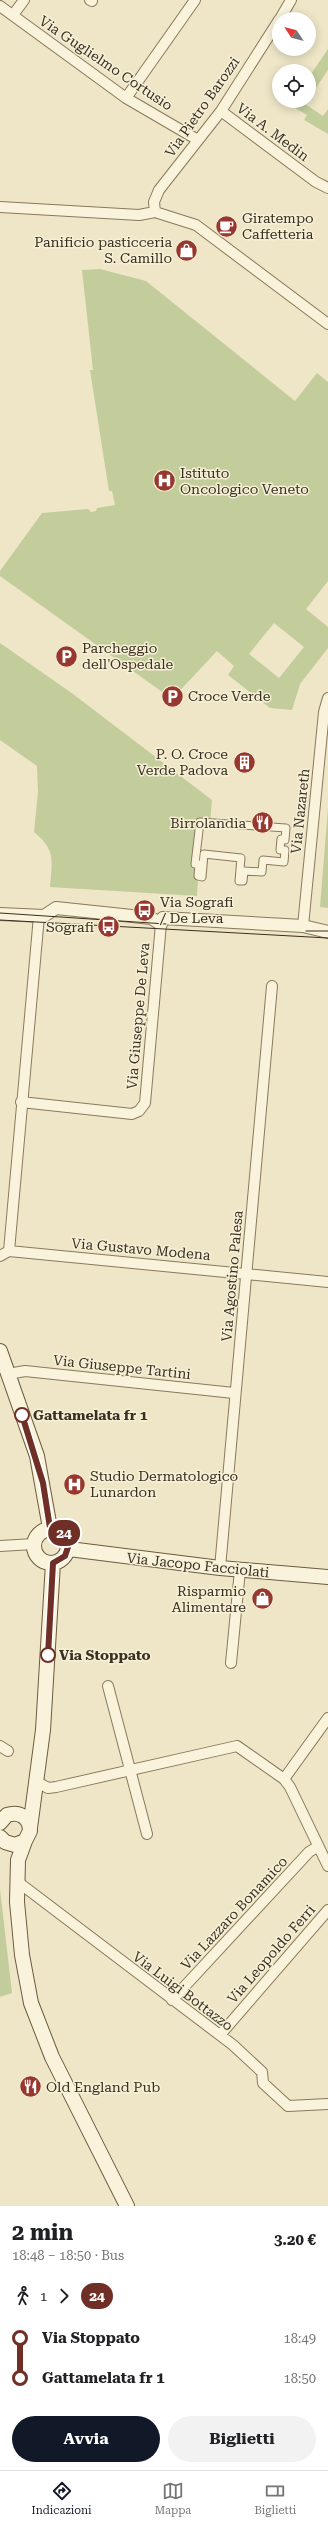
<!DOCTYPE html>
<html lang="it">
<head>
<meta charset="utf-8">
<style>
  :root { --surface:#fff; --page:#f2f2f2; --text:#202124; --muted:#757577; --line:#e0e0e0; --accent:#111827 }
  body { margin:0; font-family:"Roboto Serif",serif; background:var(--page); color:var(--text); height:100vh; display:flex; flex-direction:column; font-size:15px; white-space:nowrap }
  * { box-sizing:border-box; margin:0 }
  p { font-size:13px; color:var(--muted) }
  .icon { flex:none; width:22px; height:22px; fill:none; stroke:currentColor; stroke-width:2; stroke-linecap:round; stroke-linejoin:round }
  .map { position:relative; height:2206px; overflow:hidden }
  .drawer { display:flex; flex-direction:column; background:var(--surface); flex:1 }
  .drawer>* { flex:none }
  .badge { padding:0 8px; border-radius:13px; font-size:14px; line-height:26px }
  .needle { width:26px; rotate:306deg }
  .controls { position:absolute; left:272px; top:12px; display:grid; gap:8px }
  .controls a { display:grid; place-items:center; width:44px; height:44px; border-radius:50%; background:var(--surface); box-shadow:0 2px 10px #0003; font-size:20px }
  .map>.badge { position:absolute; translate:-50% -50%; box-shadow:0 0 0 2px #fff }
  .legs { display:flex; align-items:center; gap:6px; height:44px; padding:0 12px; font-size:13px }
  .legs p { margin-inline-start:auto }
  .headline { display:flex; align-items:center; justify-content:space-between; height:68px; padding:0 12px }
  h1 { font-size:22px; font-weight:700; line-height:30px }
  .cta { display:flex; gap:8px; margin-top:auto; padding:8px 12px }
  .cta a { flex:1; height:46px; border-radius:24px; background:var(--accent); color:#fff; font-size:16px; font-weight:700; line-height:46px; text-align:center }
  .cta a+a { background:var(--page); color:var(--text) }
  ul { padding:0 12px; list-style:none }
  li { display:flex; align-items:center; gap:14px; height:40px; font-size:15px }
  li i { display:grid; place-items:center; width:6px; height:100%; margin:0 5px; background:currentColor }
  li i::after { content:''; width:10px; height:10px; margin:-5px; border:3px solid; border-radius:50%; background:var(--surface) }
  li p { margin-inline-start:auto }
  li:first-child i { background:linear-gradient(#0000 50%,currentColor 0) }
  li:last-child i { background:linear-gradient(currentColor 50%,#0000 0) }
  .tabs { display:flex; justify-content:space-around; align-items:center; height:56px; border-top:1px solid var(--line); background:var(--surface); font-size:11px; color:var(--muted) }
  .tabs a { display:grid; justify-items:center; gap:2px }
  .tabs .active { color:var(--accent) }
  .map>svg:first-child { display:block }
  .green { fill:#c2cd9b; fill-rule:evenodd }
  .lines { fill:none; stroke-linecap:round; stroke-linejoin:round }
  .pedestrian-casing { stroke:#8a795c; stroke-width:9 }
  .minor-casing { stroke:#8a795c; stroke-width:12 }
  .tertiary-casing { stroke:#8a795c; stroke-width:14 }
  .secondary-casing { stroke:#6c5a40; stroke-width:16 }
  .pedestrian { stroke:#f9f3db; stroke-width:7 }
  .minor { stroke:#f9f3db; stroke-width:10 }
  .tertiary { stroke:#f9f3db; stroke-width:12 }
  .secondary { stroke:#f9f3db; stroke-width:14 }
  .tram { stroke:#3a2f20; stroke-width:1 }
  .line-1-casing { stroke:#fff; stroke-width:9 }
  .line-1 { stroke:#6f2f26; stroke-width:6 }
  .stop-1-dot { fill:#fff; stroke:#6f2f26; stroke-width:2 }
  .labels { text-anchor:middle; stroke-width:3; stroke-linejoin:round; paint-order:stroke }
  .street-label { font-size:14px; fill:#3a2f20; stroke:#f6f0d7 }
  .poi-label { font-size:14px; fill:#3a2f20; stroke:#f6f0d7; text-anchor:start }
  .stop-label { font-size:14px; font-weight:bold; fill:#3a2f20; stroke:#f6f0d7; text-anchor:start }
</style>
</head>
<body>
<div class="map">
<svg width="328" height="2206" viewBox="0 0 328 2206">
  <rect width="100%" height="100%" fill="#eee6c7"/>
  <!-- green -->
  <path class="green" d="M328,49V70L309,98V77Z
    M293,101H307L305,104L323,116L328,109V134L304,120L307,115L290,105Z
    M100,269L146,281L295,401L317,373L328,382V581L306,609L328,627V648L300,684L292,710L270,708L228,675L234,666L217,651L172,699L0,576V571L42,513L88,509L91,512L96,511L97,508L115,505L112,491H109L90,370H93L82,270ZM274,623L304,647L279,678L249,654Z
    M0,643L73,694L212,800L210,823L200,822L195,863L199,864L197,896L50,887C52,860 56,850 34,832L38,792L37,766L0,740Z
    M328,808V908L320,907Z
    M0,1889L12,1993L0,1997Z"/>
  <g class="lines">
    <defs>
      <path id="pedestrian" d="M200,822L286,828L285,840L281,839L280,850H285L284,862L263,860L262,872L244,871L243,881H239L241,858L204,854L202,877L198,876L199,864H195Z"/>
      <path id="minor" d="M90,0L92,1
        M0,6L126,98L198,140
        M13,15L24,0
        M280,19L291,0
        M126,98L195,0
        M221,111L316,182L328,188
        M0,207L139,215L155,212L196,225L328,324
        M155,212L154,202L159,190L221,111L279,20
        M303,926L324,712L328,698
        M21,1102L132,1114L139,1111L145,1103L161,924
        M9,1251L39,916
        M0,1256L9,1251L328,1282
        M8,1374L25,1371L234,1393
        M0,1546L34,1544
        M220,1568L272,986
        M231,1663L240,1570
        M108,1686L147,1834
        M0,1746L8,1751
        M284,1779L328,1718
        M37,1782L48,1788L56,1787L237,1746L284,1779L290,1787L328,1866
        M18,1882L233,2045L262,2072L263,2083L288,2106L328,2104
        M172,2000L309,1852L317,1847
        M220,2035L328,1910"/>
      <path id="tertiary" d="M0,914L44,916L56,908L151,918L161,924L163,918L303,926L328,932"/>
      <path id="secondary" d="M0,1351L37,1456L50,1528
        M34 1546a17 17 0 1 1 34 0a17 17 0 1 1-34 0Z
        M69,1549L220,1568L328,1577
        M0,1823L7,1815C20,1811 30,1818 30,1831L25,1841L15,1845L5,1842L0,1837
        M30,1828L43,1730L53,1563
        M25,1841L18,1860L17,1902L22,1955L31,2003L52,2057L127,2206"/>
    </defs>
    <!-- pedestrian casing -->
    <use href="#pedestrian" class="pedestrian-casing"/>
    <!-- minor casing -->
    <use href="#minor" class="minor-casing"/>
    <!-- tertiary casing -->
    <use href="#tertiary" class="tertiary-casing"/>
    <!-- secondary casing -->
    <use href="#secondary" class="secondary-casing"/>
    <!-- pedestrian -->
    <use href="#pedestrian" class="pedestrian"/>
    <!-- minor -->
    <use href="#minor" class="minor"/>
    <!-- tertiary -->
    <use href="#tertiary" class="tertiary"/>
    <!-- secondary -->
    <use href="#secondary" class="secondary"/>
    <!-- tram -->
    <path class="tram" d="M0,913L166,924
      M0,920L328,938
      M306,931H328"/>
  </g>
  <g class="lines">
    <defs>
      <path id="line-1" d="M22,1415L43,1483L50,1528L60,1531L69,1544L65,1556L53,1563L48,1655"/>
    </defs>
    <!-- line-1 casing -->
    <use href="#line-1" class="line-1-casing"/>
    <!-- line-1 -->
    <use href="#line-1" class="line-1"/>
  </g>
  <!-- icons -->
  <defs>
    <symbol id="cafe-disc" viewBox="-11 -11 22 22"><circle r="9.5" fill="#98372d" stroke="#f6f0d7"/><path d="M-5.5-4.5H6V0H3Q3 3.5 0 3.5H-2.5Q-5.5 3.5-5.5 0ZM3-3.2v2h1.7v-2ZM-6 4.5H4V6H-6Z" fill="#fff"/></symbol>
    <symbol id="shop-disc" viewBox="-11 -11 22 22"><circle r="9.5" fill="#98372d" stroke="#f6f0d7"/><path d="M-5-2.5h2.3a2.7 3.5 0 0 1 5.4 0H5L5.5 6h-11ZM-1.5-2.5h3a1.5 2.3 0 0 0-3 0Z" fill="#fff"/></symbol>
    <symbol id="hospital-disc" viewBox="-11 -11 22 22"><circle r="9.5" fill="#98372d" stroke="#f6f0d7"/><path d="M-5-5h3v3.5h4V-5h3V5h-3V1.5h-4V5h-3Z" fill="#fff"/></symbol>
    <symbol id="parking-disc" viewBox="-11 -11 22 22"><circle r="9.5" fill="#98372d" stroke="#f6f0d7"/><path d="M-3.5-5.5H1a3.5 3.5 0 0 1 0 7H-1V5.5H-3.5ZM-1-3.4V-.6H.8a1.4 1.4 0 0 0 0-2.8Z" fill="#fff"/></symbol>
    <symbol id="building-disc" viewBox="-11 -11 22 22"><circle r="9.5" fill="#98372d" stroke="#f6f0d7"/><path d="M-4-6H4V6H1V3H-1V6H-4ZM-2.5-4.3h1.7v1.8h-1.7ZM.8-4.3h1.7v1.8H.8ZM-2.5-1h1.7V.8h-1.7ZM.8-1h1.7V.8H.8Z" fill="#fff"/></symbol>
    <symbol id="restaurant-disc" viewBox="-11 -11 22 22"><circle r="9.5" fill="#98372d" stroke="#f6f0d7"/><path d="M-5-6h1v4h1v-4h1v4h1v-4h1v5L-1.5 .5V6h-2V.5L-5-1ZM5-6V6H3V1.5H1.5Q1.5-4 5-6Z" fill="#fff"/></symbol>
    <symbol id="bus-disc" viewBox="-11 -11 22 22"><circle r="9.5" fill="#98372d" stroke="#f6f0d7"/><path d="M-5-6H5V4H4V6H2V4H-2V6H-4V4H-5ZM-3.5-4V0h7V-4ZM-3.5 1.2v1.5H-2V1.2ZM2 1.2v1.5H3.5V1.2Z" fill="#fff"/></symbol>
  </defs>
  <g fill-rule="evenodd">
    <use href="#cafe-disc" x="214" y="214" width="25" height="25"/>
    <use href="#shop-disc" x="174" y="238" width="25" height="25"/>
    <use href="#hospital-disc" x="152" y="468" width="25" height="25"/>
    <use href="#parking-disc" x="54" y="644" width="25" height="25"/>
    <use href="#parking-disc" x="160" y="684" width="25" height="25"/>
    <use href="#building-disc" x="232" y="750" width="25" height="25"/>
    <use href="#restaurant-disc" x="250" y="810" width="25" height="25"/>
    <use href="#bus-disc" x="132" y="898" width="25" height="25"/>
    <use href="#bus-disc" x="96" y="914" width="25" height="25"/>
    <use href="#hospital-disc" x="62" y="1472" width="25" height="25"/>
    <use href="#shop-disc" x="250" y="1586" width="25" height="25"/>
    <use href="#restaurant-disc" x="18" y="2074" width="25" height="25"/>
  </g>
  <!-- markers -->
  <g class="stop-1-dot">
    <circle cx="22" cy="1415" r="7"/>
    <circle cx="48" cy="1655" r="7"/>
  </g>
  <g class="labels">
    <!-- street labels -->
    <g class="street-label">
      <text transform="translate(106 63) rotate(34)" y="5">Via Guglielmo Cortusio</text>
      <text transform="translate(202 107) rotate(-55)" y="5">Via Pietro Barozzi</text>
      <text transform="translate(273 132) rotate(37)" y="5">Via A. Medin</text>
      <text transform="translate(300 811) rotate(-84)" y="5">Via Nazareth</text>
      <text transform="translate(138 1016) rotate(-85)" y="5">Via Giuseppe De Leva</text>
      <text transform="translate(141 1249) rotate(5)" y="5">Via Gustavo Modena</text>
      <text transform="translate(232 1276) rotate(-85)" y="5">Via Agostino Palesa</text>
      <text transform="translate(122 1367) rotate(6)" y="5">Via Giuseppe Tartini</text>
      <text transform="translate(198 1565) rotate(6)" y="5">Via Jacopo Facciolati</text>
      <text transform="translate(234 1913) rotate(-47)" y="5">Via Lazzaro Bonamico</text>
      <text transform="translate(271 1954) rotate(-49)" y="5">Via Leopoldo Ferri</text>
      <text transform="translate(183 1991) rotate(37)" y="5">Via Luigi Bottazzo</text>
    </g>
    <!-- poi labels -->
    <g class="poi-label">
      <text x="242" y="223">Giratempo<tspan x="242" dy="16">Caffetteria</tspan></text>
      <text x="172" y="247" text-anchor="end">Panificio pasticceria<tspan x="172" dy="16">S. Camillo</tspan></text>
      <text x="180" y="478">Istituto<tspan x="180" dy="16">Oncologico Veneto</tspan></text>
      <text x="82" y="653">Parcheggio<tspan x="82" dy="16">dell'Ospedale</tspan></text>
      <text x="188" y="701">Croce Verde</text>
      <text x="228" y="759" text-anchor="end">P. O. Croce<tspan x="228" dy="16">Verde Padova</tspan></text>
      <text x="246" y="828" text-anchor="end">Birrolandia</text>
      <text x="160" y="907">Via Sografi<tspan x="160" dy="16">/ De Leva</tspan></text>
      <text x="94" y="932" text-anchor="end">Sografi</text>
      <text x="90" y="1481">Studio Dermatologico<tspan x="90" dy="16">Lunardon</tspan></text>
      <text x="246" y="1596" text-anchor="end">Risparmio<tspan x="246" dy="16">Alimentare</tspan></text>
      <text x="46" y="2092">Old England Pub</text>
    </g>
    <!-- stop labels -->
    <g class="stop-label">
      <text x="33" y="1420">Gattamelata fr 1</text>
      <text x="59" y="1660">Via Stoppato</text>
    </g>
  </g>
</svg>
<div class="controls">
<a><svg class="needle" viewBox="-14 -14 28 28"><path d="M0-13l5 13h-10z" fill="#e53935"/><path d="M0 13l5-13h-10z" fill="#757577"/></svg></a>
<a><svg class="icon" aria-label="locate" viewBox="0 0 24 24"><circle cx="12" cy="12" r="6"/><path d="M12 2v4M12 18v4M2 12h4M18 12h4"/></svg></a>
</div>
<b class="badge" style="left:64px;top:1533px;background:#6f2f26;color:#fff">24</b>
</div>
<section class="drawer">
<div class="headline"><div><h1>2 min</h1><p>18:48 – 18:50 · Bus</p></div><b>3.20 €</b></div>
<div class="legs"><svg class="icon" aria-label="walk" viewBox="0 0 24 24"><circle cx="13" cy="4" r="2"/><path d="M13 8l-2 6 4 7M11 14l-3 7M7 12l3-4h3l4 4"/></svg>1<svg class="icon" aria-label="forward" viewBox="0 0 24 24"><path d="M9 5l7 7-7 7"/></svg><b class="badge" style="background:#6f2f26;color:#fff">24</b></div>
<ul>
<li><i style="color:#6f2f26"></i><b>Via Stoppato</b><p>18:49</p></li>
<li><i style="color:#6f2f26"></i><b>Gattamelata fr 1</b><p>18:50</p></li>
</ul>
<div class="cta"><a>Avvia</a><a>Biglietti</a></div>
</section>
<nav class="tabs">
<a class="active"><svg class="icon" aria-label="directions" viewBox="0 0 24 24"><path d="M12 3l9 9-9 9-9-9zM9 14v-3h6M13 9l2 2-2 2"/></svg>Indicazioni</a>
<a><svg class="icon" aria-label="map" viewBox="0 0 24 24"><path d="M3 6l6-2 6 2 6-2v14l-6 2-6-2-6 2zM9 4v14M15 6v14"/></svg>Mappa</a>
<a><svg class="icon" aria-label="tickets" viewBox="0 0 24 24"><path d="M3 7h18v10H3zM15 7v10"/></svg>Biglietti</a>
</nav>
</body>
</html>
